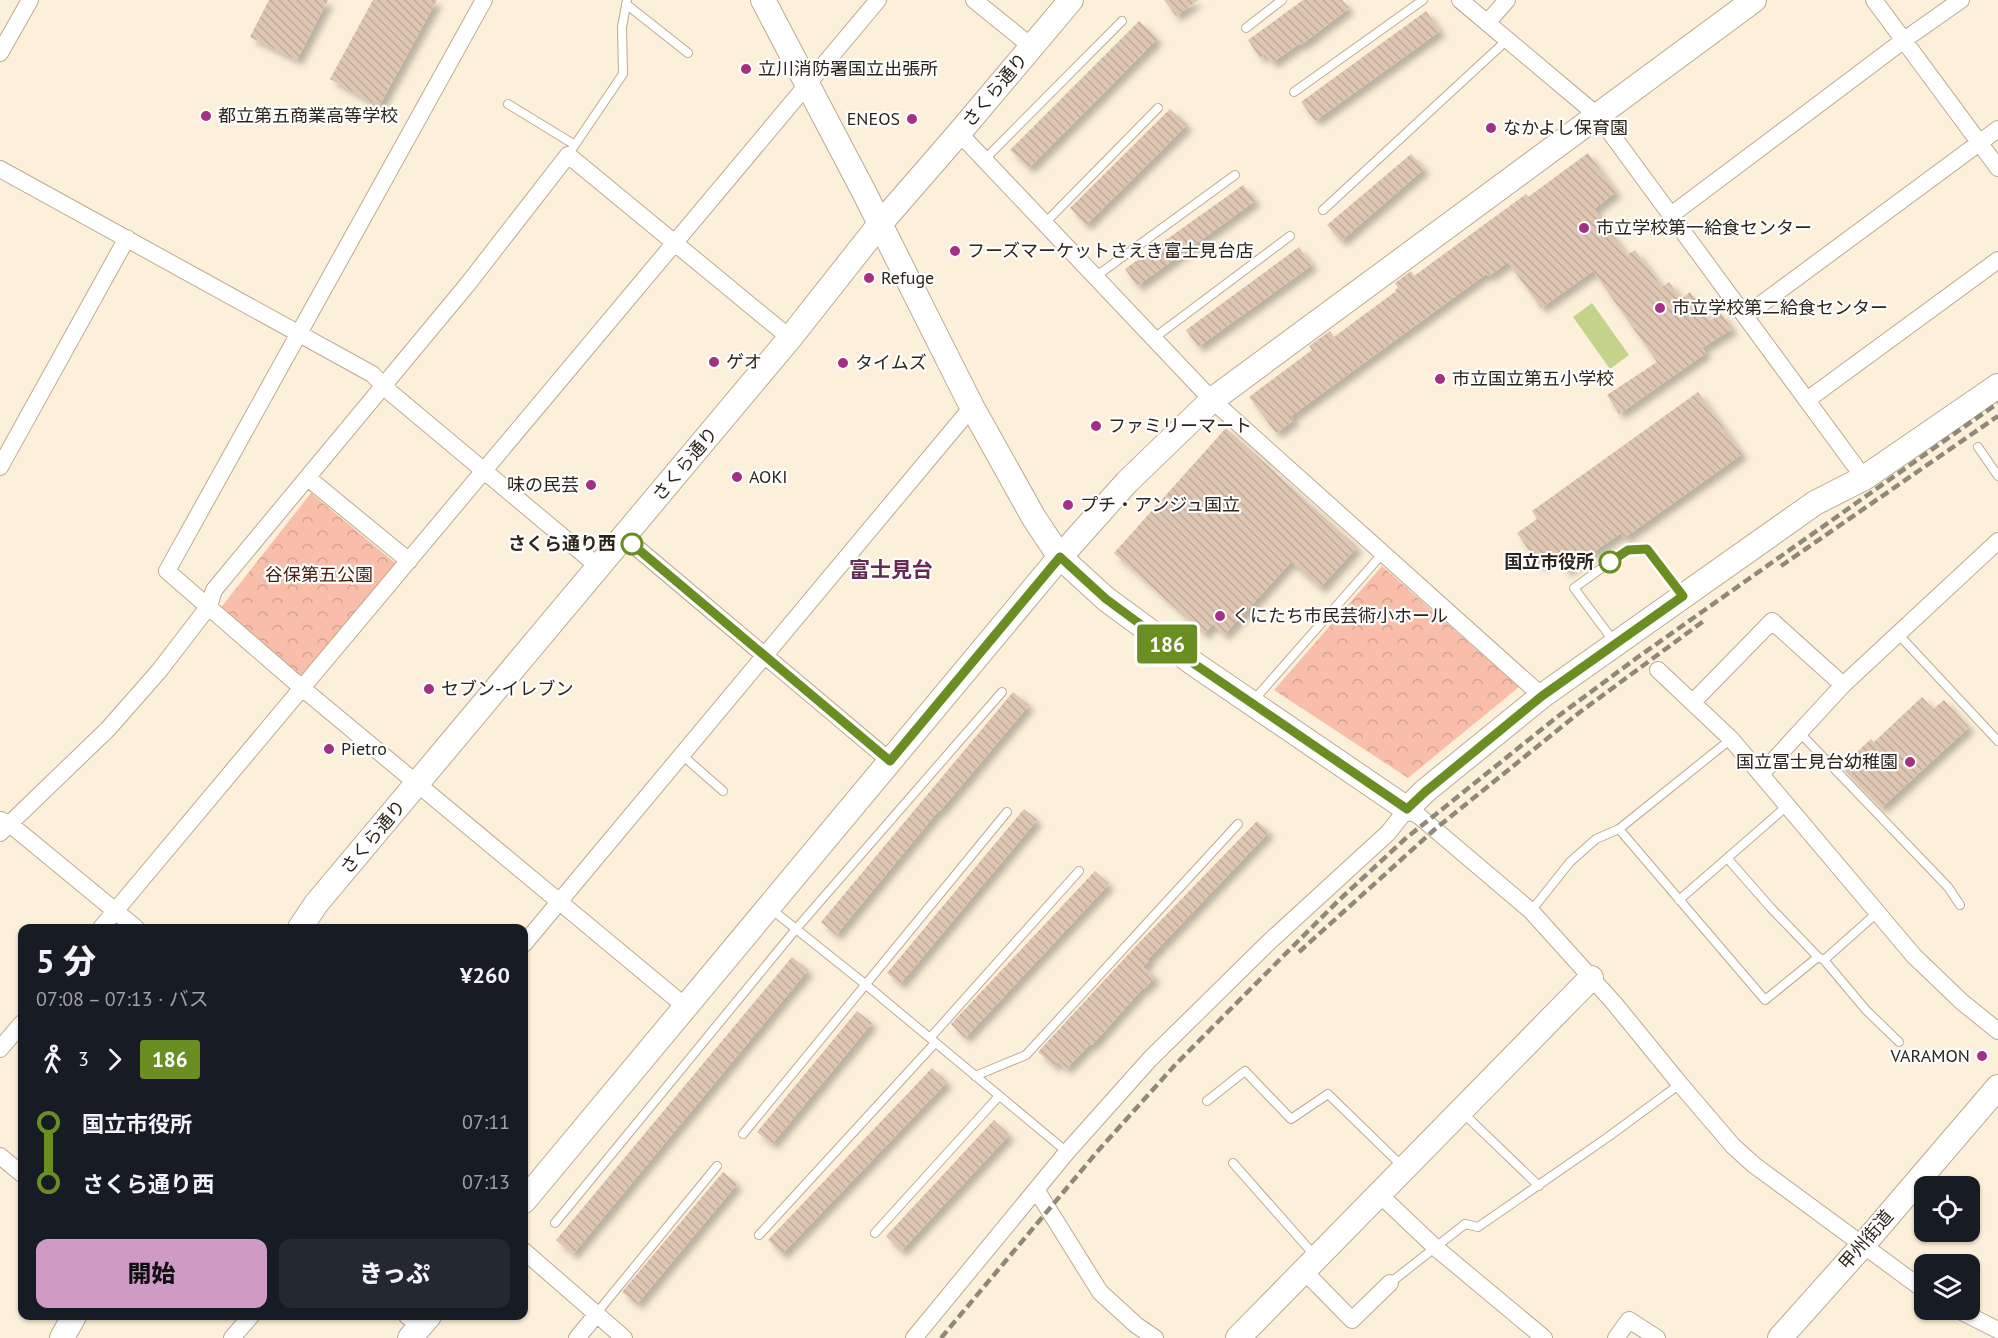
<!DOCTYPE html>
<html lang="ja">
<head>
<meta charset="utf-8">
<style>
  :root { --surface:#171b24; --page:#242831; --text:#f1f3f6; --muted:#9ea1a6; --accent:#cf9bc4 }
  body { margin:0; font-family:"PT Sans","Noto Sans JP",sans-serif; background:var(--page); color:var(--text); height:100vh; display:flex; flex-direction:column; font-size:22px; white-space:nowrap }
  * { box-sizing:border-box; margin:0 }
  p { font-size:20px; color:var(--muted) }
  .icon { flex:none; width:33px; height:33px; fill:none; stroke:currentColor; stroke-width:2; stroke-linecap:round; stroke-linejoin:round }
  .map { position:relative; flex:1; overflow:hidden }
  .sheet { position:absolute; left:18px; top:924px; width:510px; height:396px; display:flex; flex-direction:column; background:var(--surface); border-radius:12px; box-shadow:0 2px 4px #0004 }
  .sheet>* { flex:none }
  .badge { padding:0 12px; border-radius:4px; font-size:21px; line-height:39px }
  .fabs { position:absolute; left:1914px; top:1176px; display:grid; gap:12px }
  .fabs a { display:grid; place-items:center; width:66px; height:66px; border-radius:12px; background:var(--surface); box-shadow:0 2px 4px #0004; font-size:30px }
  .map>.badge { position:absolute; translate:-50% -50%; box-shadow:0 0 0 3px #fff }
  .legs { display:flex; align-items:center; gap:9px; height:66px; padding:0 18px; font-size:20px }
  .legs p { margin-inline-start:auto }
  .headline { display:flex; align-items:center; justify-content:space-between; height:102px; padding:0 18px }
  h1 { font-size:33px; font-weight:800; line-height:45px }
  .action { display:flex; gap:12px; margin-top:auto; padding:12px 18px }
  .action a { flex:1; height:69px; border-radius:12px; background:var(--accent); color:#111; font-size:24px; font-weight:800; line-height:69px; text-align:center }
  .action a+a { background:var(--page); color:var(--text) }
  ul { padding:0 18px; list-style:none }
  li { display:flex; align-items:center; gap:21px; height:60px; font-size:22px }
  li i { display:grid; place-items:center; width:9px; height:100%; margin:0 8px; background:currentColor }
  li i::after { content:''; width:15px; height:15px; margin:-8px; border:4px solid; border-radius:50%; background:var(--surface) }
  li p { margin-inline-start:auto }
  li:first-child i { background:linear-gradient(#0000 50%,currentColor 0) }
  li:last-child i { background:linear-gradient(currentColor 50%,#0000 0) }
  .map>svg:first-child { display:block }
  .forest { fill:url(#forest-crowns) }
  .water { fill:#c3d48a }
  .building { fill:url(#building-back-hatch); filter:url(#shadow) }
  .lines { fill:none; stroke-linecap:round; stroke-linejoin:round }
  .lane-casing { stroke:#baaa91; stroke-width:10 }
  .street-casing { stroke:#baaa91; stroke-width:18 }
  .secondary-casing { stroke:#baaa91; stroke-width:26 }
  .lane { stroke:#fff; stroke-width:8 }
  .street { stroke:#fff; stroke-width:16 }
  .secondary { stroke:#fff; stroke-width:24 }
  .rail { stroke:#918878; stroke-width:4.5; stroke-dasharray:9 4.5; stroke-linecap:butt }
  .line-1-casing { stroke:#fff; stroke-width:14 }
  .line-1 { stroke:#6b8e23; stroke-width:9 }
  .poi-dot { fill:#a62f86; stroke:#fff; stroke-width:2 }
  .stop-1-dot { fill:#fff; stroke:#6b8e23; stroke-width:3 }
  .labels { text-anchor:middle; stroke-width:4.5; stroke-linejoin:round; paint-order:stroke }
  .poi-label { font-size:18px; fill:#2b251b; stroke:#fff; text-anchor:start }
  .street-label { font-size:18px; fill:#2b251b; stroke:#fff }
  .stop-label { font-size:18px; font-weight:bold; fill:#2b251b; stroke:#fff; text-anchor:end }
  .park-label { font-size:18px; fill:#4b1c0a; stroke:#fff }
  .quarter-label { font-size:21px; font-weight:bold; fill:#652b53; stroke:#fff }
</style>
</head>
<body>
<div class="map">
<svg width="1998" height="1338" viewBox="0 0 1998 1338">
  <defs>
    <pattern id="forest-crowns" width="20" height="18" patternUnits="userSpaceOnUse" patternTransform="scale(1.5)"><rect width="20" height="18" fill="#f8bea9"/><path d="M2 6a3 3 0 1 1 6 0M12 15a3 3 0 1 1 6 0" fill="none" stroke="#d5a391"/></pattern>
    <pattern id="building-back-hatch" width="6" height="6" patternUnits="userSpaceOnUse" patternTransform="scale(1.5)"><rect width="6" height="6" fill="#dfc6b2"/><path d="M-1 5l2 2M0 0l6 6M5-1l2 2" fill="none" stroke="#c0aa98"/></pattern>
    <filter id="shadow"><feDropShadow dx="5.5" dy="5.5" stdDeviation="3" flood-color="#0004"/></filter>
  </defs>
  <rect width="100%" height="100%" fill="#fdf0da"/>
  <!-- forest -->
  <path class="forest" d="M311,493L400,567L303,682L219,610Z
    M1382,566L1519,687L1408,778L1274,690Z"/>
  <!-- water -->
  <path class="water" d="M1592,303L1629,355L1610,369L1573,317Z"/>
  <!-- building -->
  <path class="building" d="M269,0H328L297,60L250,37Z
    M373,0H437L379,106L330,79Z
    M1164,0H1198L1176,16Z
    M1303,0H1342L1349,8L1301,45L1300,43L1272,63L1265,54L1260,58L1248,40Z
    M1426,11L1440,31L1315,121L1301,102Z
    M1139,21L1157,39L1029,168L1010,150Z
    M1170,109L1187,125L1086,225L1070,208Z
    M1588,153L1616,192L1594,209L1627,255L1635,250L1662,287L1669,282L1681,299L1690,292L1710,321L1721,313L1732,329L1702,348L1706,353L1619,414L1607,395L1657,362L1593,271L1541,308L1508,262L1489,276L1486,274L1291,416L1294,420L1276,433L1249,397L1312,350L1309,346L1330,331L1334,337L1396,291L1395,290L1398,288L1395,283L1411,271L1414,276L1526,194L1528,197Z
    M1411,154L1424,169L1341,241L1327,225Z
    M1243,185L1255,201L1137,286L1125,269Z
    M1299,247L1312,265L1198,347L1186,330Z
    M1698,392L1742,454L1624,538L1621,533L1566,571L1554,554L1539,565L1517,533L1537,519L1532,511Z
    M1226,428L1357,547L1320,588L1291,562L1224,635L1213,624L1204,634L1114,553Z
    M1013,692L1029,705L940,811L939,810L836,935L821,922Z
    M1922,697L1933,709L1944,700L1969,727L1881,808L1843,769L1847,765L1845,763L1871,739L1874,742Z
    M1024,809L1037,820L900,984L887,973Z
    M1257,821L1269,832L1148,959L1149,961L1143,967L1155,977L1144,989L1143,988L1092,1045L1090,1044L1066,1069L1058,1062L1054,1066L1038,1052L1135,947Z
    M1095,871L1109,884L965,1038L951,1024Z
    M792,957L808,970L573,1254L556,1240Z
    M857,1011L872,1023L772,1144L757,1132Z
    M932,1068L947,1082L782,1254L768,1240Z
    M994,1120L1009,1135L901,1251L886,1236Z
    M723,1172L737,1184L637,1304L622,1292Z"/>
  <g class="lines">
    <defs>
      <path id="lane" d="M626,4L688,53
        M1246,28L1282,0
        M1294,92L1423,0
        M508,104L575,145
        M568,155L623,74L622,27L627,0
        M984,160L1122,21
        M1323,210L1507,40
        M1045,223L1158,108
        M1095,277L1235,175
        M1154,338L1290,236
        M1978,447L1998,476
        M1898,634L1998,741
        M1615,643L1574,588L1627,550L1647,549L1682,594
        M1253,701L1383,553
        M1799,732L1948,887L1960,905
        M682,755L723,791
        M1619,829L1765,1000L1818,957
        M1728,859L1770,907L1818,957L1824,960L1866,1010L1899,1042
        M1679,900L1787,806
        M771,909L865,984L1067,1152
        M1531,911L1570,862L1596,839L1619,829L1731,739
        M1824,960L1878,912
        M930,1038L1079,871
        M975,1076L1026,1055L1238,824
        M1207,1101L1245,1071L1291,1119L1328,1094L1402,1166
        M1461,1111L1539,1186
        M743,1134L1007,812
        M1233,1163L1316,1257
        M555,1223L796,929L1002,692
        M875,1233L999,1096
        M759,1235L935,1043
        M1390,1283L1465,1224L1478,1227L1608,1137L1680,1084
        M596,1314L717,1166"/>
      <path id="street" d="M484,0L167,571L302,688L686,1007
        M974,0L1032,47
        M1460,0L1598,116L1864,478
        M1874,0L1998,168
        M1487,23L1507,0
        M0,53L30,0
        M959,133L1212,400L1542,696
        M0,169L372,374L391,393L599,567
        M1671,215L1904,40L1961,0
        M1745,316L1998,129
        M1807,400L1998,260
        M0,467L127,238
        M308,478L409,561
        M624,537L890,761
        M1658,670L1731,739L1914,956L1962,1002L1998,1031
        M1693,702L1772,621L1843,685
        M1762,773L1843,685L1998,541
        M1,820L11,825L136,928
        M0,833L108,729L159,671L209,606L214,590L467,285L568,155L790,338
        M101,928L878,0
        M524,944L972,407
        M0,1049L22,1023
        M0,1156L22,1174
        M1037,1191L1100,1292L1136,1325L1155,1338
        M1379,1194L1436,1248L1544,1338
        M524,1251L624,1338
        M1304,1271L1352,1320L1390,1283
        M1958,1310L1998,1330
        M407,1316L420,1326
        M232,1338L251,1316
        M577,1338L596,1315
        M914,1338L1067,1152L1150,1059L1270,941L1388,833L1407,809L1419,816L1531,911L1614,1003L1680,1084L1733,1146L1754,1165L1924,1290
        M1616,1338L1629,1320L1657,1338"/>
      <path id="secondary" d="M763,0L864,192L972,407L1034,518L1060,557L1106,599L1193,663L1407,809L1425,791L1542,696L1815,503L1864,478L1998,386
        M300,928L316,904L790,338L880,224L959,133L1071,0
        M524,1201L1060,557L1127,482L1212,400L1754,0
        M62,1338L74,1316
        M410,1338L429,1316
        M1238,1338L1591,978
        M1780,1338L1863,1245L1998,1087"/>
    </defs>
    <!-- lane casing -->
    <use href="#lane" class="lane-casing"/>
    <!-- street casing -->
    <use href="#street" class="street-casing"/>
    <!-- secondary casing -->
    <use href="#secondary" class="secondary-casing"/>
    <!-- lane -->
    <use href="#lane" class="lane"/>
    <!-- street -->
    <use href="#street" class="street"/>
    <!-- secondary -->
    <use href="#secondary" class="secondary"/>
    <!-- rail -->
    <path class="rail" d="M1781,566L1998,416
      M1299,952L1434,830L1580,712L1705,620
      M941,1338L1097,1152L1175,1065L1338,901L1405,839L1557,717L1638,657L1998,403"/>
  </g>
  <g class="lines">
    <defs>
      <path id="line-1" d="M632,544L890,761L1060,557L1106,599L1193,663L1407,809L1425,792L1542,696L1683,596L1647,549L1628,550L1610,562"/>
    </defs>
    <!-- line-1 casing -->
    <use href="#line-1" class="line-1-casing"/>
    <!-- line-1 -->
    <use href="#line-1" class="line-1"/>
  </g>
  <!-- markers -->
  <g class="poi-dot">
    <circle cx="746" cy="69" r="6"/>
    <circle cx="206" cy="116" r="6"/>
    <circle cx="912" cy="119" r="6"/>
    <circle cx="1491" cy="128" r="6"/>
    <circle cx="1584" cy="228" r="6"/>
    <circle cx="955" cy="251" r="6"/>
    <circle cx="869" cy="278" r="6"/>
    <circle cx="1660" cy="308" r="6"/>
    <circle cx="714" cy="362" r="6"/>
    <circle cx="843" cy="363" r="6"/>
    <circle cx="1440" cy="379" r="6"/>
    <circle cx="1096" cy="426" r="6"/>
    <circle cx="737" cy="477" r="6"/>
    <circle cx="591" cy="485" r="6"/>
    <circle cx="1068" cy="505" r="6"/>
    <circle cx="1220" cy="616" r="6"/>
    <circle cx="429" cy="689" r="6"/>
    <circle cx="329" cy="749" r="6"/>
    <circle cx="1910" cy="762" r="6"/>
    <circle cx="1982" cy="1056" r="6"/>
  </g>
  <g class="stop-1-dot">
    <circle cx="632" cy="544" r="10"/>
    <circle cx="1610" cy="562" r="10"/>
  </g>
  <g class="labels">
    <!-- poi labels -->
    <g class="poi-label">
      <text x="758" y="75">立川消防署国立出張所</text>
      <text x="218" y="122">都立第五商業高等学校</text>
      <text x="900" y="125" text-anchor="end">ENEOS</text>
      <text x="1503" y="134">なかよし保育園</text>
      <text x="1596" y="234">市立学校第一給食センター</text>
      <text x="967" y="257">フーズマーケットさえき富士見台店</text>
      <text x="881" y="284">Refuge</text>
      <text x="1672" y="314">市立学校第二給食センター</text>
      <text x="726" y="368">ゲオ</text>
      <text x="855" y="369">タイムズ</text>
      <text x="1452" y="385">市立国立第五小学校</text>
      <text x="1108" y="432">ファミリーマート</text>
      <text x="749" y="483">AOKI</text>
      <text x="579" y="491" text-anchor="end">味の民芸</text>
      <text x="1080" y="511">プチ・アンジュ国立</text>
      <text x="1232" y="622">くにたち市民芸術小ホール</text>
      <text x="441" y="695">セブン-イレブン</text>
      <text x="341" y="755">Pietro</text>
      <text x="1898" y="768" text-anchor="end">国立冨士見台幼稚園</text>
      <text x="1970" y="1062" text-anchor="end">VARAMON</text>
    </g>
    <!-- street labels -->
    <g class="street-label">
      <text transform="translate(995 90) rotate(-50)" y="6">さくら通り</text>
      <text transform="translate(685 464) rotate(-50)" y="6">さくら通り</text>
      <text transform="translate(373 837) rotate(-50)" y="6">さくら通り</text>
      <text transform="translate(1866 1240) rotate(-49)" y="6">甲州街道</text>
    </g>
    <!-- stop labels -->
    <g class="stop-label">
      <text x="616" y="550">さくら通り西</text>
      <text x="1594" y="568">国立市役所</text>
    </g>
    <!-- park labels -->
    <g class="park-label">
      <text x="319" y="581">谷保第五公園</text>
    </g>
    <!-- quarter labels -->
    <g class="quarter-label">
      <text x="891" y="577">富士見台</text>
    </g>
  </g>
</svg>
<div class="fabs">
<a><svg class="icon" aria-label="locate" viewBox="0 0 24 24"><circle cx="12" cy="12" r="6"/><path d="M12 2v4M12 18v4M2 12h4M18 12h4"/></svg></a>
<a><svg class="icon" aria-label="layers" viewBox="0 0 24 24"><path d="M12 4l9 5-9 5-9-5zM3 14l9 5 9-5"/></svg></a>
</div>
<b class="badge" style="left:1167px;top:644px;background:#6b8e23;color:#fff">186</b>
<section class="sheet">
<div class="headline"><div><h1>5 分</h1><p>07:08 – 07:13 · バス</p></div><b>¥260</b></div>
<div class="legs"><svg class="icon" aria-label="walk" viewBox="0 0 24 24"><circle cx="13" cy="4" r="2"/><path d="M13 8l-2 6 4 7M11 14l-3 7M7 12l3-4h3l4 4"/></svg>3<svg class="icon" aria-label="forward" viewBox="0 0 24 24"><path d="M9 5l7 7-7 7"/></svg><b class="badge" style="background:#6b8e23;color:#fff">186</b></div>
<ul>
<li><i style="color:#6b8e23"></i><b>国立市役所</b><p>07:11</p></li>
<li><i style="color:#6b8e23"></i><b>さくら通り西</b><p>07:13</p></li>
</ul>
<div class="action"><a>開始</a><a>きっぷ</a></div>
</section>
</div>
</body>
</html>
